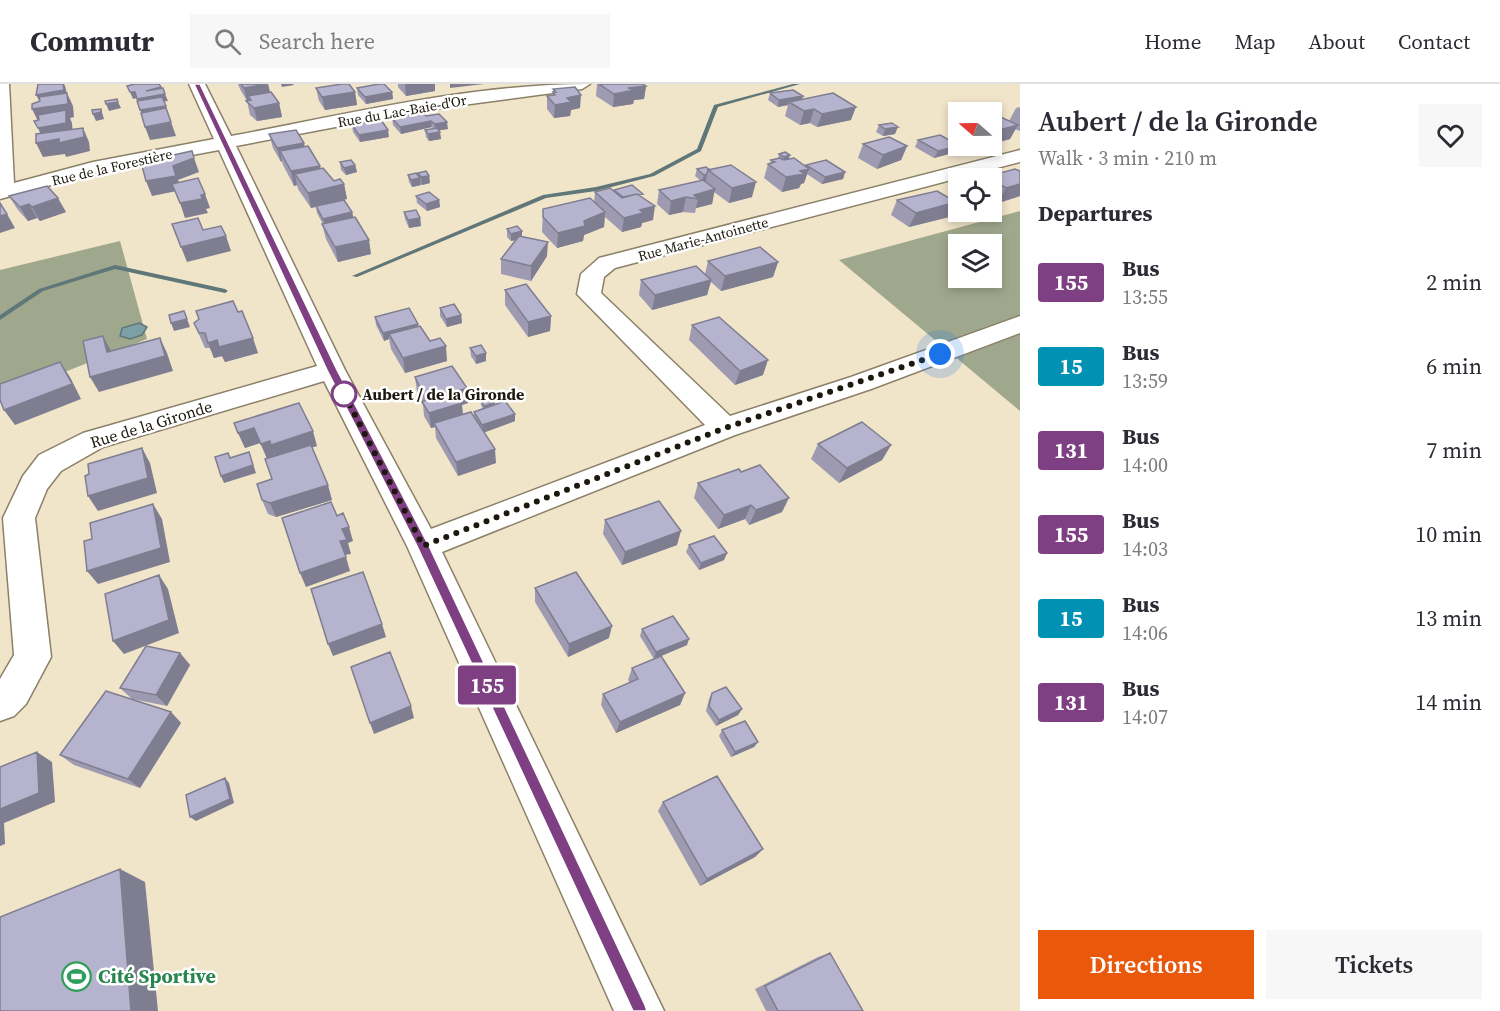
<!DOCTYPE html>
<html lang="en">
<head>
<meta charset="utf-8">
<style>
  :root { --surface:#fff; --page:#f7f7f7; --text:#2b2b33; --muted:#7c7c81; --line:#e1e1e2; --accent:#ea580c }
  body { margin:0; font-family:"Source Serif 4",serif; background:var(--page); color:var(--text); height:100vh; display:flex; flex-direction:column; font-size:22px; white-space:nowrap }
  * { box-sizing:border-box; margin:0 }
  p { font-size:20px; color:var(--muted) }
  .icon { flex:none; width:33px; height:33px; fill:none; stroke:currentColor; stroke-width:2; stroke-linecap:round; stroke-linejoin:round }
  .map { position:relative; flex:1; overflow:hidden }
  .sheet { display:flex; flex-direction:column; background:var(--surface); width:480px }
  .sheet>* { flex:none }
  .badge { padding:0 12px; border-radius:4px; font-size:21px; line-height:39px }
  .needle { width:39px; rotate:290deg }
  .controls { position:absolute; left:948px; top:18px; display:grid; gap:12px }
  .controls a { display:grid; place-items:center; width:54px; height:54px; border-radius:0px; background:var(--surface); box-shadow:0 3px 9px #0003; font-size:30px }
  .you { position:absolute; width:30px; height:30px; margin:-15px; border:4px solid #fff; border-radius:50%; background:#1a73e8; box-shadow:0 0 0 9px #1a73e833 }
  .map>.badge { position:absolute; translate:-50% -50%; box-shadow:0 0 0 3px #fff }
  h2 { padding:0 18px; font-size:22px; line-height:54px }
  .round { display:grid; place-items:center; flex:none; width:63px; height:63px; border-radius:0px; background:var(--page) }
  .overview { display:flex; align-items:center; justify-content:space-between; height:102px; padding:0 18px }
  h1 { font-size:28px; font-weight:600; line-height:45px }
  .action { display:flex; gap:12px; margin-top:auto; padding:12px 18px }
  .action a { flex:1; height:69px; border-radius:0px; background:var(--accent); color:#fff; font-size:24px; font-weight:600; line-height:69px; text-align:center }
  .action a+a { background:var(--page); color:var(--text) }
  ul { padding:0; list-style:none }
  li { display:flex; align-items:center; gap:18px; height:84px; padding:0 18px }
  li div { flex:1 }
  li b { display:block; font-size:22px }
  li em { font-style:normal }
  li .badge { min-width:66px; font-weight:700; text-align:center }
  header { display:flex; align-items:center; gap:36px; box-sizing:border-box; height:84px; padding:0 30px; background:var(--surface); border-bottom:2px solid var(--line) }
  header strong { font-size:28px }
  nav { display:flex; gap:33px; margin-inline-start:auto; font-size:21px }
  .search { width:420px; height:54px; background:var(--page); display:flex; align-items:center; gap:15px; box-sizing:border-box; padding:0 21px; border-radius:0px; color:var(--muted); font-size:22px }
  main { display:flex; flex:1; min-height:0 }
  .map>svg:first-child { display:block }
  .forest { fill:#9fa88c; fill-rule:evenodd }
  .water { fill:#7ca0a5; stroke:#5f7778; stroke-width:1.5 }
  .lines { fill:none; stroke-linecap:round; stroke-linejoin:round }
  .stream { fill:#5f7778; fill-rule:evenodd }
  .street-casing { stroke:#8b8068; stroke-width:3 }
  .street { fill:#fff; fill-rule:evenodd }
  .wall { fill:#9d9ab1 }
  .shaded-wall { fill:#7f7d90 }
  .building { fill:#b6b3ce; stroke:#7f7d90; stroke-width:1.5 }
  .line { fill:#7e4082; stroke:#fff; stroke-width:1.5 }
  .walk { stroke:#1c180e; stroke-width:6; stroke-dasharray:0 10.8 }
  .stop-dot { fill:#fff; stroke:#7e4082; stroke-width:3 }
  .labels { text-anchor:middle; stroke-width:5; stroke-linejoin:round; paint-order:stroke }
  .far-street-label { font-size:14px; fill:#1c180e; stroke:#fff }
  .stop-label { font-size:16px; font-weight:bold; fill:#1c180e; stroke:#fff; text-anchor:start }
  .street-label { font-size:16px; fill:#1c180e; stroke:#fff }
  .near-leisure-label { font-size:20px; font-weight:bold; fill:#27864d; stroke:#fff; text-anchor:start }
</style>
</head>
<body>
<header>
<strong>Commutr</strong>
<div class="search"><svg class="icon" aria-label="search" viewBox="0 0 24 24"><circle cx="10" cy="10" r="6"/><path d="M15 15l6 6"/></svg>Search here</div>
<nav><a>Home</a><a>Map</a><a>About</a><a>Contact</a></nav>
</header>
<main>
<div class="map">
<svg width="1020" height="927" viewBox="0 0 1020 927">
  <rect width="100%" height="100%" fill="#f0e4c9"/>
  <!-- forest -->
  <path class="forest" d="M1020,127V327L839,176ZM958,160H992V194H958Z
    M120,157L147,255L0,314V186Z"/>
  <!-- water -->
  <path class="water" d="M139,239L147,243L142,251L130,255L120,252L122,244Z"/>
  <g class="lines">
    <!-- stream -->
    <path class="stream" d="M793,0H800L718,23L701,67L654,92L596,107L546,114L357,193L352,192L543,111L596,103L650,90L697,65L714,21Z
      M115,181L225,205L228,207L225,209L115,185L43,207L0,236V231L39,205Z"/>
    <defs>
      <path id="street" d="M0,0H9L14,99L93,78L214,55L189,0H205L231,52C349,30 470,0 590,0L582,5L425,26L236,62L345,286L431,445L705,341L577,210L581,190L599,174L1020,66V78L615,184L604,193L601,209L730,332L851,293L1020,232V249L871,305L735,351L442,468L664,927H614L407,462L324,297L103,363L61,387L47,405L35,434L51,573L26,620L14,632L0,637V595L14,571L3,434L23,392L39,371L83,349L317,282L219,66L95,89L0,115Z"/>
    </defs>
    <!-- street casing -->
    <use href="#street" class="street-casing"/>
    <!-- street -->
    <use href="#street" class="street"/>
  </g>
  <!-- wall -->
  <path class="wall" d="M238,0H268L270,8L279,19L282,33L257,37L250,31L247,17L240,5Z
    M398,0H435V7L406,12L398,3Z
    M597,0H643L646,2L644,15L634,16L633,20L613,23L596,12Z
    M316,4L355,8L357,21L325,26L319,17Z
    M357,4L392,8L393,15L366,20L358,11Z
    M553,5L580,24L571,26L570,32L554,34L547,25V12L553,11Z
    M770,9L803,12L802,16L851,36L817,43L810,39L800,41L785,32L788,21L778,23L768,16Z
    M1020,23V47L1015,45L1010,55L992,60V28L1009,37L1016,24Z
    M426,32L448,45L439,46L441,55L429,57L426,53L425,46L433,45L432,43L401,50L393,41L392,34Z
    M352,41L389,53L360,58L353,48Z
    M879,41L895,50L883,52L876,48Z
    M269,50L305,63L320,84L334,97L344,100L347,115L336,117L352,128L353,133L371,170L338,178L326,155L322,140H323L317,129L316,123L311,124L298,105L297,101L294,102L283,81L282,77L281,78L273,64Z
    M918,56L956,68L934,74L915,63Z
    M863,60L907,62L901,76L877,85L858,74Z
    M779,70L789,75L806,82V81L845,88L843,95L822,100L807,90L804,99L801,100L799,104L782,108L764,94L768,80L770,79L771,76L778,74Z
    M340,78L355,81L357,88L346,91L341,86Z
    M706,83L752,113L729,119L714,108L712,120L696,124L695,129L683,128L669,131L657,120L659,106L701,97L695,92L697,85Z
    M1020,87V112L998,119L992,115V94H984L985,93Z
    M418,89L429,92L430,99L422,101L421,100V101L412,103L409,98L408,91H418Z
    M614,106L642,114L653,136L642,139L641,143L622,148L605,133L604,143L584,151L583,157L557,164L542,148L543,125L594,118L595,108L614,107Z
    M9,112L66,128L40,137L37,134L28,137L18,126Z
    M416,112L439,116L440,123L427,127L417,119Z
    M897,116L956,118L949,133L909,143L891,131Z
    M404,128L420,134L421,142L409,144L405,135Z
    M507,145L522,152L547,172L531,197L501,190V175L515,156L511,157L507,153Z
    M708,177L778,178L773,193L721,207L711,198L707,211L652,226L639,211L641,196L705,190Z
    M505,206L551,232L550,247L528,253L505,221Z
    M440,224L461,231L462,239L447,243L440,232Z
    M238,228L258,269L225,278L222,272L214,274L210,264H205L194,239Z
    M375,233L419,242L430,257L447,277L405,289L391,265L389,255L384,257L376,241Z
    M692,241L763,291L735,301L689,256Z
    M470,264L486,269V277L476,280L471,272Z
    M415,293L467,304L468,319L462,321L463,330L474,331V328L483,325L481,321L480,314L494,321L515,337L484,348L496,379L458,392L436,354L435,343L431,344L424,332L423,320L417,308Z
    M234,339L317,362L312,363L332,416L276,433L268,430L262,416L272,395L267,374L260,359L245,364Z
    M818,360L891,361L882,376L839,399L811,375Z
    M741,388L782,428L749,441L745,435L718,445L694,414L698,399Z
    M605,436L677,461L622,481L603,450Z
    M689,461L727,469L724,476L699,486L686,468Z
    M535,504L609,554L568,573L535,518Z
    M642,545L687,561L654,575L640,552Z
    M180,569L190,581L167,622L132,615L171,628L181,639L140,704L74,681L60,671L132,615L120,604Z
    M632,584L685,609L680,621L616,649L601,621L603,610L630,599L628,596Z
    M712,609L742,625L738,631L716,642L706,627L709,615Z
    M722,646L758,658L754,663L731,673L719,652Z
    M663,718L763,765L755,773L700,802L658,727Z
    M830,869L863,927H766L755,905L818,873Z"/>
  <!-- shaded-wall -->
  <path class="shaded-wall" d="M63,0H64L65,2L67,9L73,22L74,33L70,34L72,39L73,53L83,44L89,58L90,67L66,73L65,70L43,73L36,59L44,58L38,44L39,39L32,25L40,18L36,11Z
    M268,0L271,13L248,12L249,17H247L244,4Z
    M281,0H293L294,1L282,3Z
    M405,0H435V7L406,12Z
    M450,0H484L450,4Z
    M646,2L644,15L634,16L633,20L613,23L614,10L628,4Z
    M161,3L163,9L165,10L168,17L140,21L137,15L146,7Z
    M130,8H135L137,14L133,15Z
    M355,8L357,21L325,26L322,13Z
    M392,8L393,15L366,20L365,13Z
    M581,11L580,24L571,26L570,32L554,34L555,21L567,14Z
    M803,12L801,19L789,18L788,21L778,23L779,16Z
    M118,18L121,24L109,27L106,20Z
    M279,19L282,33L257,37L254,24Z
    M166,22L168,29L143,33L140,26Z
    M856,23L851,36L817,43L822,30Z
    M101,25L104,35L96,37L93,30Z
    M814,25L810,39L800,41L804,27Z
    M431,37L432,43L401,50L400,43Z
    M171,38L176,52L150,56L145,43Z
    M447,38L448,45L435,47V40Z
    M1018,41L1010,55L992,60V48Z
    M898,43L895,50L883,52L885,45Z
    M388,46L389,53L360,58L359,51Z
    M440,48L441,55L429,57L428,50Z
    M304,59L307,72L280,67L282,77L281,78L277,64Z
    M907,62L901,76L877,85L883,71Z
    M959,62L956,68L934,74L938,67Z
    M790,71L788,78L782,80L784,73Z
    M194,74L199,88L178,96L182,106L152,112L146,97L173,82Z
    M355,81L357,88L346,91L344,84Z
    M320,82L322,96L295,90L297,101L294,102L291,87Z
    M809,85L804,99L801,100L799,104L782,108L786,93L800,87Z
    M845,88L843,95L822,100L825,93Z
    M707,90L706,97L702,98L704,91Z
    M429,92L430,99L422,101L421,93Z
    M420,94L421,101L412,103L411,96Z
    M756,98L752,113L729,119L732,104Z
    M344,100L347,115L311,124L308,109Z
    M1020,100V112L998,119L1006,104Z
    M715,105L712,120L696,124L698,115L694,111Z
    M205,110L210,124L206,125L208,129L185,134L180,119Z
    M686,113L683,128L669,131L671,117Z
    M58,114L66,128L40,137L32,123Z
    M439,116L440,123L427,127L426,120Z
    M956,118L949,133L909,143L916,129Z
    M29,120L37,134L28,137L20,123Z
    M655,122L653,136L642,139L641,143L622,148L624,134L640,126Z
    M352,128L354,136L325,142L323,135Z
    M605,128L604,143L584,151L583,157L557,164L558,149L584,137Z
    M7,130L15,144L0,149V132Z
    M420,134L421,142L409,144L408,136Z
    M522,147V155L511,157V150Z
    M226,152L231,167L187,178L181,163Z
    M369,156L371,170L338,178L335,163Z
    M548,158L547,172L531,197V182Z
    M778,178L773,193L721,207L725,192Z
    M711,196L707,211L652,226L655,211Z
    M184,227L190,243L174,247L171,239Z
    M461,231L462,239L447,243L446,235Z
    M551,232L550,247L528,253V238Z
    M418,240L419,248L389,250V255L384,257L383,249Z
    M103,252L111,267L107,268Z
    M160,254L167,269L173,287L99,308L90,293Z
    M253,254L258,269L225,278L222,272L214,274L208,259L217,256Z
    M446,262L447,277L405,289L403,274Z
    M486,269V277L476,280V272Z
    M768,276L763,291L735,301L740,287Z
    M60,278L70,293L81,315L15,341L4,326Z
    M467,304L468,319L462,321L463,334L434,339L435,343L431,344L429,329L455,308Z
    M494,319V327L484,329V322Z
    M515,330V337L483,349L482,341Z
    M254,344L260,359L245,364L238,349Z
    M313,347L317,362L277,375L271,361Z
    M270,357L275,372L267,375L261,360Z
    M891,361L882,376L839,399L847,384Z
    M142,364L150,379L157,409L98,427L88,412Z
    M495,365L496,379L458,392L456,378Z
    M249,368L256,389L224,399L221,392Z
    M328,401L332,416L276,433L270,419Z
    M789,414L782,428L749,441L756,426Z
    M153,420L162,435L170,478L98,500L87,487Z
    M751,421L745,435L718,445L724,431Z
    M349,443L353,457L348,459L351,470L344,471L340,457L342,445Z
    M681,447L677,461L622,481L625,468Z
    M727,469L724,476L699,486L701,479Z
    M346,473L350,487L306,503L300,489Z
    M159,491L168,505L179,549L124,570L113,557Z
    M382,540L386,553L333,572L328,560Z
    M612,542L609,554L568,573L569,560Z
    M689,555L687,561L654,575L656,568Z
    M180,569L190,581L167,622L156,611Z
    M685,609L680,621L616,649L620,638Z
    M411,622L414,634L374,650L370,639Z
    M742,625L738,631L716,642L719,636Z
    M171,628L181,639L140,704L128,695Z
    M758,658L754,663L731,673L735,668Z
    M37,668L52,678L55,718L4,739L5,760L0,762V725Z
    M225,694L229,699L234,719L196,737L190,733Z
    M763,765L755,773L700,802L707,795Z
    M120,785L145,798L158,927H131Z"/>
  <!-- building -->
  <path class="building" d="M38,0H63L64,6L36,11Z
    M135,0H159L161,3L146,7L163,4L165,10L137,15L135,8H130L127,2Z
    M241,0H267L244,4Z
    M342,0H349L355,8L322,13L316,4Z
    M379,0H384L392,8L365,13L357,4Z
    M599,0H643L646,2L628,4L635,6L614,10Z
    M575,3L581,11L567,14L571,18L555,21L547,12L555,11L553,8H556L553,5Z
    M793,6L803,12L779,16L770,9Z
    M271,8L279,19L254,24L246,17L251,16L248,12Z
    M67,9L68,20L32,25V20L40,17L39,13Z
    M833,9L856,23L822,30L814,25L804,27L789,18Z
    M162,13L166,22L140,26L137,17Z
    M117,15L118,18L106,20L105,17Z
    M166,24L171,38L145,43L141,29Z
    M101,25V28L93,30L92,26Z
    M66,26V39L38,44L34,37L39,36L38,31Z
    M422,28L426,32L439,30L447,38L435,40L431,37L400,43L392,34Z
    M986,28H990L1018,41L992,48V28Z
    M381,36L388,46L359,51L352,41Z
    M892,39L898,43L885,45L879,41Z
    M83,44L84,53L59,59V55L36,59V50Z
    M437,44L440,48L428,50L425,46Z
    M296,46L304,59L277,64L269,50Z
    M940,51L958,61V62L938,67L918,56Z
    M889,53L907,62L883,71L863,60Z
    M308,62L320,82L291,87L280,67Z
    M192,67L194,74L173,82L176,92L146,97L141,78Z
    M785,68L790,71L784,73L779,70Z
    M780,74L784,76L794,74L809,85L800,87L804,90L786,93L768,80L775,78L771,76Z
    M351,76L355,81L344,84L340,78Z
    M826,76L845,88L825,93L806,81Z
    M731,81L756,98L732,104L708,86Z
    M706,83L710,86H708L707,90L704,91L697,85Z
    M323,84L334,97L340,95L344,100L308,109L295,90Z
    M1015,85L1020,87V100L1006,104L992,96V94H988L985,93Z
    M426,87L429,92L421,93L418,89Z
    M416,89L420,94L411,96L408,91Z
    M198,94L205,110L201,111L202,115L180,119L172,100Z
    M703,96L715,105L694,111L698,115L686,113L671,117L659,106Z
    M632,101L643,110L638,111L637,110L623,113L614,106Z
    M47,102L58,114L32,123L29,120L20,123L9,112Z
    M610,104L622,114L637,110L655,122L640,126L643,129L624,134L595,108Z
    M937,107L956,118L916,129L897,116Z
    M429,108L439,116L426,120L416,112Z
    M590,114L605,128L584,137L585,142L558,149L543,133V125Z
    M344,116L352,128L323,135L316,122Z
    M0,119L7,130L0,132Z
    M416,126L420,134L408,136L404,128Z
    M355,133L369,156L335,163L322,140Z
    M198,134L203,146L221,142L226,152L181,163L172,140Z
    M517,142L522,147L511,150L507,145Z
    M519,152L548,158L531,182L501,175Z
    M760,163L778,178L725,192L708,177Z
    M696,182L711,196L655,211L641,196Z
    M526,200L551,232L528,238L505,206Z
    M233,217L238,228L242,227L253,254L219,263L217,256L208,259L205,249H199L194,239L199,235L196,227Z
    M454,220L461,231L446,235L440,224Z
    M409,224L418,240L383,249L375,233Z
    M184,227L187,235L171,239L169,231Z
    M719,233L768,276L740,287L692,241Z
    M420,242L430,257L440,254L446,262L403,274L389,250Z
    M103,252L107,268L160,254L165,272L90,293L83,257Z
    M481,261L486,269L476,272L470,264Z
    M60,278L72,300L4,326L0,316V300Z
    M452,282L467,304L455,308L462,319L429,329L422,318L426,316L415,293Z
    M490,311L494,319L484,322L480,314Z
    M505,317L515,330L482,341L474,328Z
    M299,319L313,347L271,361L270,357L261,360L254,344L238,349L234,339Z
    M471,328L495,365L456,378L434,339Z
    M862,338L891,361L847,384L818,360Z
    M311,361L328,401L270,419L262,416L257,400L272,395L265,375Z
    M142,364L148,394L88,412L85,392L89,390L88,380Z
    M249,368L253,381L221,392L215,373L228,369L230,374Z
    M760,381L789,414L756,426L751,421L724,431L698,399L739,385L741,388Z
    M659,417L681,447L625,468L605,436Z
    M331,418L337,432L343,429L349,443L342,445L347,456L340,457L346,473L300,489L282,434Z
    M153,420L161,464L87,487L84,457L92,455L90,439Z
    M714,452L727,469L701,479L689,461Z
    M363,488L382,540L328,560L311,505Z
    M576,488L612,542L569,560L535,504Z
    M159,491L169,536L113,557L105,510Z
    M673,532L689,555L656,568L642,545Z
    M146,562L180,569L156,611L120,604Z
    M390,568L411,622L370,639L351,583Z
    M661,572L685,609L620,638L603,610L638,595L632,584Z
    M726,603L742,625L719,636L709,622L712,609Z
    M106,607L171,628L128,695L60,671Z
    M745,637L758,658L735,668L722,646Z
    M37,668L39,709L0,725V683Z
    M717,692L763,765L707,795L663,718Z
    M225,694L230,715L190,733L186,711Z
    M120,785L131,927H0V833Z
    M830,869L863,927H778L765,902Z"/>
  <!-- line -->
  <path class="line" d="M194,0H200L337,286L429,462L645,921L647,927H633L417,462L327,286Z"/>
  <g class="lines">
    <!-- walk -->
    <path class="walk" d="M344,310L342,306L423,462L725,344L940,270"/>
  </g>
  <!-- icons -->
  <defs>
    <symbol id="stadium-ring" viewBox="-11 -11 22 22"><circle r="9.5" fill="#fff" stroke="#2e9e5b" stroke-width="1.5"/><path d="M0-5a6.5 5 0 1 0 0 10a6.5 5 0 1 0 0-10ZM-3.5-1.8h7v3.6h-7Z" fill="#2e9e5b"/></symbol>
  </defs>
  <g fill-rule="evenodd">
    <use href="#stadium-ring" x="60" y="876" width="33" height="33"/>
  </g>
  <!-- markers -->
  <circle class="stop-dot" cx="344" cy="310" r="12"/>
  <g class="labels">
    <!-- far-street labels -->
    <g class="far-street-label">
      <text transform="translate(402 27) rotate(-10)" y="5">Rue du Lac-Baie-d'Or</text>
      <text transform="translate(112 83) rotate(-13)" y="5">Rue de la Forestière</text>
      <text transform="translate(703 155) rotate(-15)" y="5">Rue Marie-Antoinette</text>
    </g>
    <!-- stop labels -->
    <g class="stop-label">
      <text x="362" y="316">Aubert / de la Gironde</text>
    </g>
    <!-- street labels -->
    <g class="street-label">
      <text transform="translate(151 340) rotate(-17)" y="6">Rue de la Gironde</text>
    </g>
    <!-- near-leisure labels -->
    <g class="near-leisure-label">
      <text x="98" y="899">Cité Sportive</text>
    </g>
  </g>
</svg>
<div class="controls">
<a><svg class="needle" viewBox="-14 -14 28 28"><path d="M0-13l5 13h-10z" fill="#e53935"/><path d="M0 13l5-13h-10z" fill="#7c7c81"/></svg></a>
<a><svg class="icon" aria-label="locate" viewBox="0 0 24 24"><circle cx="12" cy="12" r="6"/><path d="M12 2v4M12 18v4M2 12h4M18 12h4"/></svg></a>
<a><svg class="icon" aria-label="layers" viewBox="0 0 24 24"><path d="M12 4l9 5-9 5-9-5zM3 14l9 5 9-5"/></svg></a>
</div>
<div class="you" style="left:940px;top:270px"></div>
<b class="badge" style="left:487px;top:601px;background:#7e4082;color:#fff">155</b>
</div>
<section class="sheet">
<div class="overview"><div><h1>Aubert / de la Gironde</h1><p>Walk · 3 min · 210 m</p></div><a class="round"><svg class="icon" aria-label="heart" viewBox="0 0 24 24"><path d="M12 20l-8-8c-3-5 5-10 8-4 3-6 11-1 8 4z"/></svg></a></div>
<h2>Departures</h2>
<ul>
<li><span class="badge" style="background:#7e4082;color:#fff">155</span><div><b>Bus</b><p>13:55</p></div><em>2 min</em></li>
<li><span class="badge" style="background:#0091b3;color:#fff">15</span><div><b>Bus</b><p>13:59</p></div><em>6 min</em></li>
<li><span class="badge" style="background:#7e4082;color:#fff">131</span><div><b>Bus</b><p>14:00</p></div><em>7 min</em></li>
<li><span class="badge" style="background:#7e4082;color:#fff">155</span><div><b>Bus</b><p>14:03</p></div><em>10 min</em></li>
<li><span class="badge" style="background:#0091b3;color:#fff">15</span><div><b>Bus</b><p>14:06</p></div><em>13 min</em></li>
<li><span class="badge" style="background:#7e4082;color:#fff">131</span><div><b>Bus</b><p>14:07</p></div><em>14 min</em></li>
</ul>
<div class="action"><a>Directions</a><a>Tickets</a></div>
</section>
</main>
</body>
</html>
